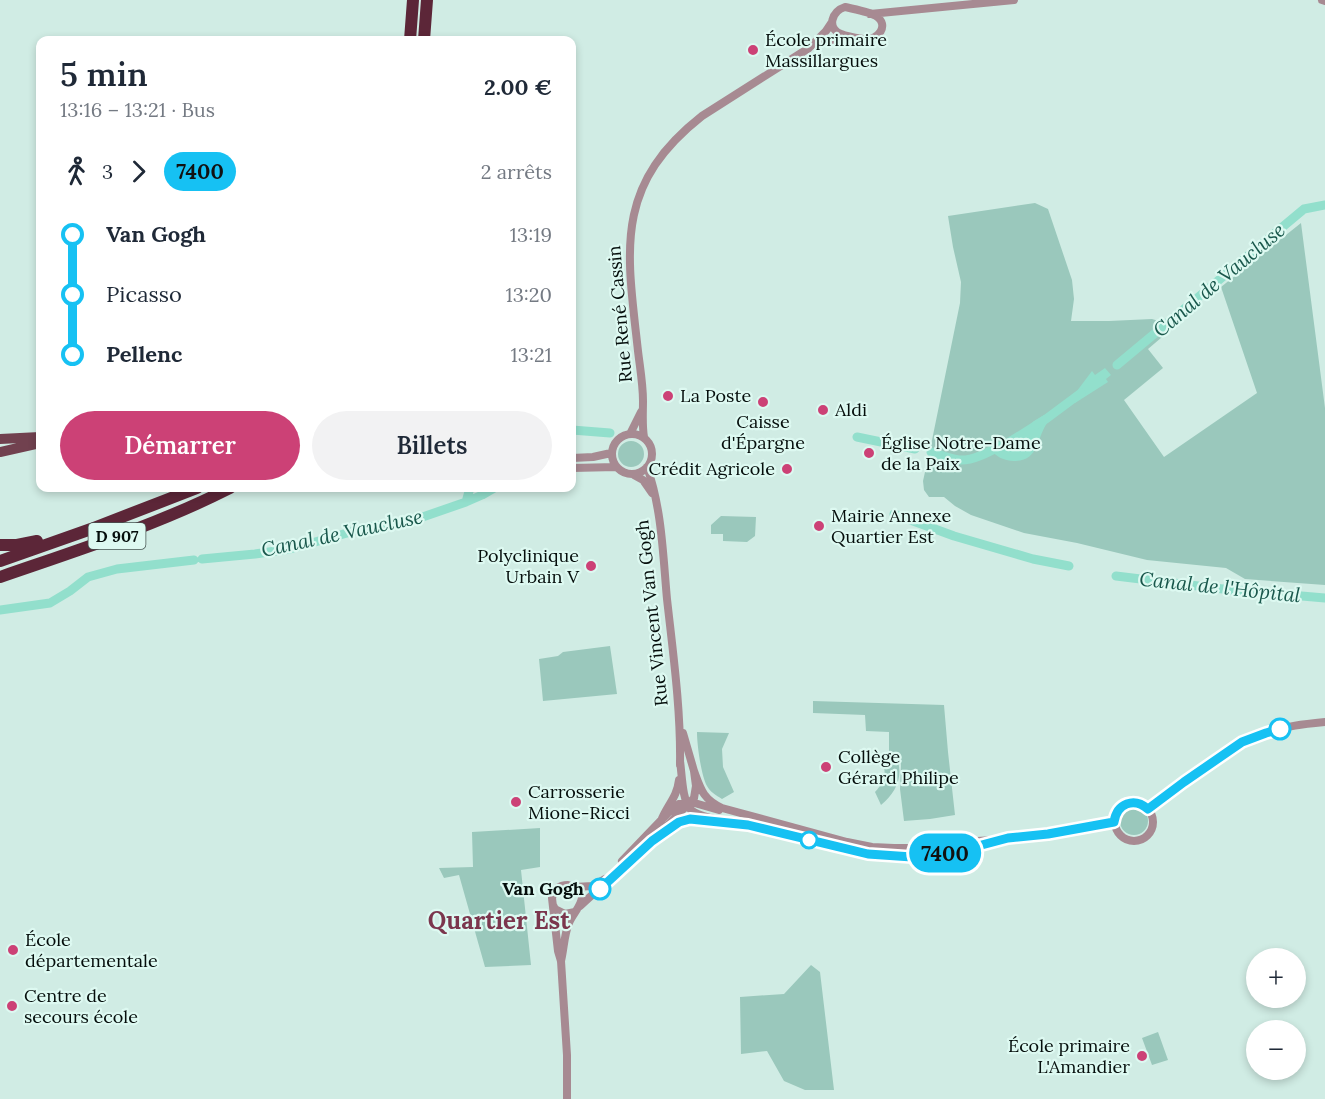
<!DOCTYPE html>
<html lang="fr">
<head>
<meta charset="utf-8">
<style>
  :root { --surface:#fff; --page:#f2f2f3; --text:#1f2937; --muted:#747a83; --accent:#cc4176 }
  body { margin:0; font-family:Lora,serif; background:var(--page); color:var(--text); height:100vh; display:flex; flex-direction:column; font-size:22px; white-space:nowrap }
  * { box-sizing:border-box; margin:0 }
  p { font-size:20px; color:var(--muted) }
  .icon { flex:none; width:33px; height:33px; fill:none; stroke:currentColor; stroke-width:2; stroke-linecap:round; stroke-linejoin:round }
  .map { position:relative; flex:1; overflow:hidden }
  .drawer { position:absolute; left:36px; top:36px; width:540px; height:456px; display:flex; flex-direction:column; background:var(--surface); border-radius:12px; box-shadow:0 3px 9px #0003 }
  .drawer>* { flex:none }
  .badge { padding:0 12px; border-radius:20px; font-size:21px; line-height:39px }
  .tools { position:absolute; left:1246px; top:948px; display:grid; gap:12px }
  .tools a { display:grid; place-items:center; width:60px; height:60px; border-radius:50%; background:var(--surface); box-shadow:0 3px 9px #0003; font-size:30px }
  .map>.badge { position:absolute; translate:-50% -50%; box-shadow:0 0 0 3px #fff }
  .legs { display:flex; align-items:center; gap:9px; height:66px; padding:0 24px; font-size:20px }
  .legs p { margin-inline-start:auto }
  .head { display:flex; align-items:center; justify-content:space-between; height:102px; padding:0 24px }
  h1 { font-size:33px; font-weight:600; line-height:45px }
  .button { display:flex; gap:12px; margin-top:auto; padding:12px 24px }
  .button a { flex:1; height:69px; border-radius:36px; background:var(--accent); color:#fff; font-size:24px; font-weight:600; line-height:69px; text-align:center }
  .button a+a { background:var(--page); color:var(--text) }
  ul { padding:0 24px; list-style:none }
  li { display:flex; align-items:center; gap:21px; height:60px; font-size:22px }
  li i { display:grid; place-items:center; width:9px; height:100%; margin:0 8px; background:currentColor }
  li i::after { content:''; width:15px; height:15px; margin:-8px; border:4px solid; border-radius:50%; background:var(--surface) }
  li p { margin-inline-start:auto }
  li:first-child i { background:linear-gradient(#0000 50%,currentColor 0) }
  li:last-child i { background:linear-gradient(currentColor 50%,#0000 0) }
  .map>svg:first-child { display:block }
  .green { fill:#9ac8bc }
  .water { fill:#92dfcc }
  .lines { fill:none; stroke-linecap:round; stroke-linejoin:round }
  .canal { stroke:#92dfcc; stroke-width:9 }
  .minor { stroke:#a78a92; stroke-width:8 }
  .major { stroke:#71414f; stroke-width:10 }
  .highway { stroke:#5c2638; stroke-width:12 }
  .line-1-casing { stroke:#fff; stroke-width:14 }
  .line-1 { stroke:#16c1f3; stroke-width:9 }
  .poi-dot { fill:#cc4176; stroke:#ddf9f1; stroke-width:2 }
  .stop-1-dot { fill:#fff; stroke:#16c1f3; stroke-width:3 }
  .labels { text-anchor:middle; stroke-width:4.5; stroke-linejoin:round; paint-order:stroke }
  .shield { fill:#ddf9f1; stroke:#465451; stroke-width:1.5 }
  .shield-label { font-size:16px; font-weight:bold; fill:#050e0c }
  .poi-label { font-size:18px; fill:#050e0c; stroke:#ddf9f1; text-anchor:start }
  .street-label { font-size:18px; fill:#050e0c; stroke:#ddf9f1 }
  .stop-label { font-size:18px; font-weight:bold; fill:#050e0c; stroke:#ddf9f1; text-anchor:end }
  .water-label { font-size:20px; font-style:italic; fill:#18574b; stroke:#ddf9f1 }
  .district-label { font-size:24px; font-weight:bold; fill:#7b364d; stroke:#ddf9f1 }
</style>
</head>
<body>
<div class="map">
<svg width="1325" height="1099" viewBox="0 0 1325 1099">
  <rect width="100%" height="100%" fill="#d0ece4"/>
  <!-- green -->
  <path class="green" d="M1035,203L1048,209L1072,280L1074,299L1071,321H1109L1152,319L1175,326L1148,349L1163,368L1124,400L1164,457L1257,393L1221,287L1301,223L1325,408V585L1245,579L1226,568L1147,560L1077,543L1024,533L971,515L955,506L944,497H929L924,490L923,481L931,445L960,303L961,282L953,247L948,216Z
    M618 454a13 13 0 1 1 26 0a13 13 0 1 1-26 0Z
    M721,516L756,517L755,536L747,542L723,541V534H711V525Z
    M610,646L617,694L543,701L539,659L558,656L563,652Z
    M813,701L944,705L948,752L955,815L930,819L904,821L900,789L901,765L899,753L889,752V732L866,731L865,715L813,713Z
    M697,732L729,733L722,749L723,767L734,792L722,799C716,795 710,792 707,786C701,775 697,745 697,732Z
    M879,754H895C905,774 897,792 881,805L875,792C887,779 887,769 879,754Z
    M1120 821a14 14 0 1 1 28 0a14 14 0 1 1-28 0Z
    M540,828V867L521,870L531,965L485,967L459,875L444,878L439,868L473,867L472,832Z
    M811,965L820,972L834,1090H805L784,1081L767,1051L741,1054L740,997L784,994Z
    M1158,1032L1168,1060L1152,1065L1142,1038Z"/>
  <!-- water -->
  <path class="water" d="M1105,368L1111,375L1106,379L1108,382L1075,403L1070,397L1077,391L1092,371L1095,375Z
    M1044,415L1048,422C1036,437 1040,461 1014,461C1004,461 995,456 990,449Z"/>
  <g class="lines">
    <!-- canal -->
    <path class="canal" d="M1117,365L1304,209L1325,205
      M1036,425L1046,419L1081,393
      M572,430L610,433
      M857,437L915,449
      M931,452C940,455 950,459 959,460C973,461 989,452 1000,446
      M466,502L482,495L494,488
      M894,514L954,536L1033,559L1069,566
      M202,559L255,554L290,549L365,528L414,520L466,502L470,488
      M1116,576L1231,590L1325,598
      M0,610L50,603L70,591L88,577L117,569L194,560"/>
    <!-- minor -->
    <path class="minor" d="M1322,0L1325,1
      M845,7C853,9 870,12 876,16C890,25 878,41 864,39C857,38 848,37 841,34C826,28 832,11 845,7Z
      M870,14L1014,0
      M815,45L846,36
      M612 454a20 20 0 1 1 40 0a20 20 0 1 1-40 0Z
      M630,434L641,412
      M644,437C642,425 643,413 643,401C643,384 640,368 638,351C627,251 613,186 702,116L809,48L826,31L832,22
      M572,458L593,457L611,453
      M647,467C662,509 663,556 667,599C673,653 681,710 680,765
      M572,468L616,467
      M634,475L643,480L652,493
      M680,761C682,774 682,801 691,810C702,820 742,824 758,827C795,835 831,850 869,855C908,860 946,854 984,845
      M694,771C701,790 703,799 722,808L847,842L872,847L894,848H918L962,842L1008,839L1048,833L1114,822
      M1115 822a19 19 0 1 1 38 0a19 19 0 1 1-38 0Z
      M1148,809C1166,794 1186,781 1205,768C1224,754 1243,740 1265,733C1285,726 1305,724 1325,722
      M661,821C667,805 677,798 679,780
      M672,827C683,819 691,819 705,820
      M622,861L668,813L679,804L691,802L719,810
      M574,887L593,886L605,879
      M553,905L555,909L565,914L575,912
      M580,906L661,832L694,798L696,786L694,771L683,733
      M561,961C564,949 564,935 569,923C574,910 596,893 568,885C560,885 554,889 552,898L558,951L561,961L567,1055V1099"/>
    <!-- major -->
    <path class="major" d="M0,439L40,437
      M0,452L40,443"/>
    <!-- highway -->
    <path class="highway" d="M410,40L413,0
      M424,40L427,0
      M0,545H17L37,541
      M0,561L91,529L197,488
      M0,577C78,550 157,525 230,488"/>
  </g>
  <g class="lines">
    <defs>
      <path id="line-1" d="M600,889L652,841L679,822L690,819L748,825L868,854L912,857L936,855L959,851L1008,838L1048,834L1114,822C1117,803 1134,797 1148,809L1184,782L1242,742L1266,733L1280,729"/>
    </defs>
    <!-- line-1 casing -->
    <use href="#line-1" class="line-1-casing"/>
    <!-- line-1 -->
    <use href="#line-1" class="line-1"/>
  </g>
  <!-- markers -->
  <g class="poi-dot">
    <circle cx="753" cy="50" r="6"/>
    <circle cx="668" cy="396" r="6"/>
    <circle cx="763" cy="402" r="6"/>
    <circle cx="823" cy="410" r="6"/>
    <circle cx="869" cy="453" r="6"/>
    <circle cx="787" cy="469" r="6"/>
    <circle cx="819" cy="526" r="6"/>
    <circle cx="591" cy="566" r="6"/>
    <circle cx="826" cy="767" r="6"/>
    <circle cx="516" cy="802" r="6"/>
    <circle cx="13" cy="950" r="6"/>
    <circle cx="12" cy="1006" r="6"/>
    <circle cx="1142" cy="1056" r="6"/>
  </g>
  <g class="stop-1-dot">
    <circle cx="1280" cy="729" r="10"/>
    <circle cx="809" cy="840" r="8"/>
    <circle cx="600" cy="889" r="10"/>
  </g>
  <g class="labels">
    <!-- shield labels -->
    <rect class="shield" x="88.5" y="523" width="57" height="26" rx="4.5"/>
    <g class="shield-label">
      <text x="117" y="542">D 907</text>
    </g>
    <!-- poi labels -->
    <g class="poi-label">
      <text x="765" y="46">École primaire<tspan x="765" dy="21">Massillargues</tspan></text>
      <text x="680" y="402">La Poste</text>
      <text x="835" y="416">Aldi</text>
      <text x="763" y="428" text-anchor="middle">Caisse<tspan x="763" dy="21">d'Épargne</tspan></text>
      <text x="881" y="449">Église Notre-Dame<tspan x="881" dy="21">de la Paix</tspan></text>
      <text x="775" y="475" text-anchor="end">Crédit Agricole</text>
      <text x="831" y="522">Mairie Annexe<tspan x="831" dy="21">Quartier Est</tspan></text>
      <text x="579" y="562" text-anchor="end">Polyclinique<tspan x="579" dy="21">Urbain V</tspan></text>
      <text x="838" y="763">Collège<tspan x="838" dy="21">Gérard Philipe</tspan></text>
      <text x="528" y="798">Carrosserie<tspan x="528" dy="21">Mione-Ricci</tspan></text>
      <text x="25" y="946">École<tspan x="25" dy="21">départementale</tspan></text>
      <text x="24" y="1002">Centre de<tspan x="24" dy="21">secours école</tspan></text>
      <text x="1130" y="1052" text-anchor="end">École primaire<tspan x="1130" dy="21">L'Amandier</tspan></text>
    </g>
    <!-- street labels -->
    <g class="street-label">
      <text transform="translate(620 314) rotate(-95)" y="6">Rue René Cassin</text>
      <text transform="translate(652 613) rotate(-96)" y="6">Rue Vincent Van Gogh</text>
    </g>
    <!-- stop labels -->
    <g class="stop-label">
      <text x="584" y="895">Van Gogh</text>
    </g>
    <!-- water labels -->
    <g class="water-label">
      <text transform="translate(1219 280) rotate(-40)" y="7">Canal de Vaucluse</text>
      <text transform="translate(342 533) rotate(-12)" y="7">Canal de Vaucluse</text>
      <text transform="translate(1220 587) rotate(6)" y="7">Canal de l'Hôpital</text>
    </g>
    <!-- district labels -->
    <g class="district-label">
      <text x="499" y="929">Quartier Est</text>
    </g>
  </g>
</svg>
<div class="tools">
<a>+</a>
<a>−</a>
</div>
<b class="badge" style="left:945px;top:853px;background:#16c1f3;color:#111">7400</b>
<section class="drawer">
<div class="head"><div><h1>5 min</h1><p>13:16 – 13:21 · Bus</p></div><b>2.00 €</b></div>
<div class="legs"><svg class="icon" aria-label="walk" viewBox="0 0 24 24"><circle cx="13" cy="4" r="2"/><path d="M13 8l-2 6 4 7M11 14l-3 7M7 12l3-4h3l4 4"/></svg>3<svg class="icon" aria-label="forward" viewBox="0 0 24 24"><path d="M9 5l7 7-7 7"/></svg><b class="badge" style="background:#16c1f3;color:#111">7400</b><p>2 arrêts</p></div>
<ul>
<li><i style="color:#16c1f3"></i><b>Van Gogh</b><p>13:19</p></li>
<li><i style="color:#16c1f3"></i><span>Picasso</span><p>13:20</p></li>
<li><i style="color:#16c1f3"></i><b>Pellenc</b><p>13:21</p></li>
</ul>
<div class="button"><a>Démarrer</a><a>Billets</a></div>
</section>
</div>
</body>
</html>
